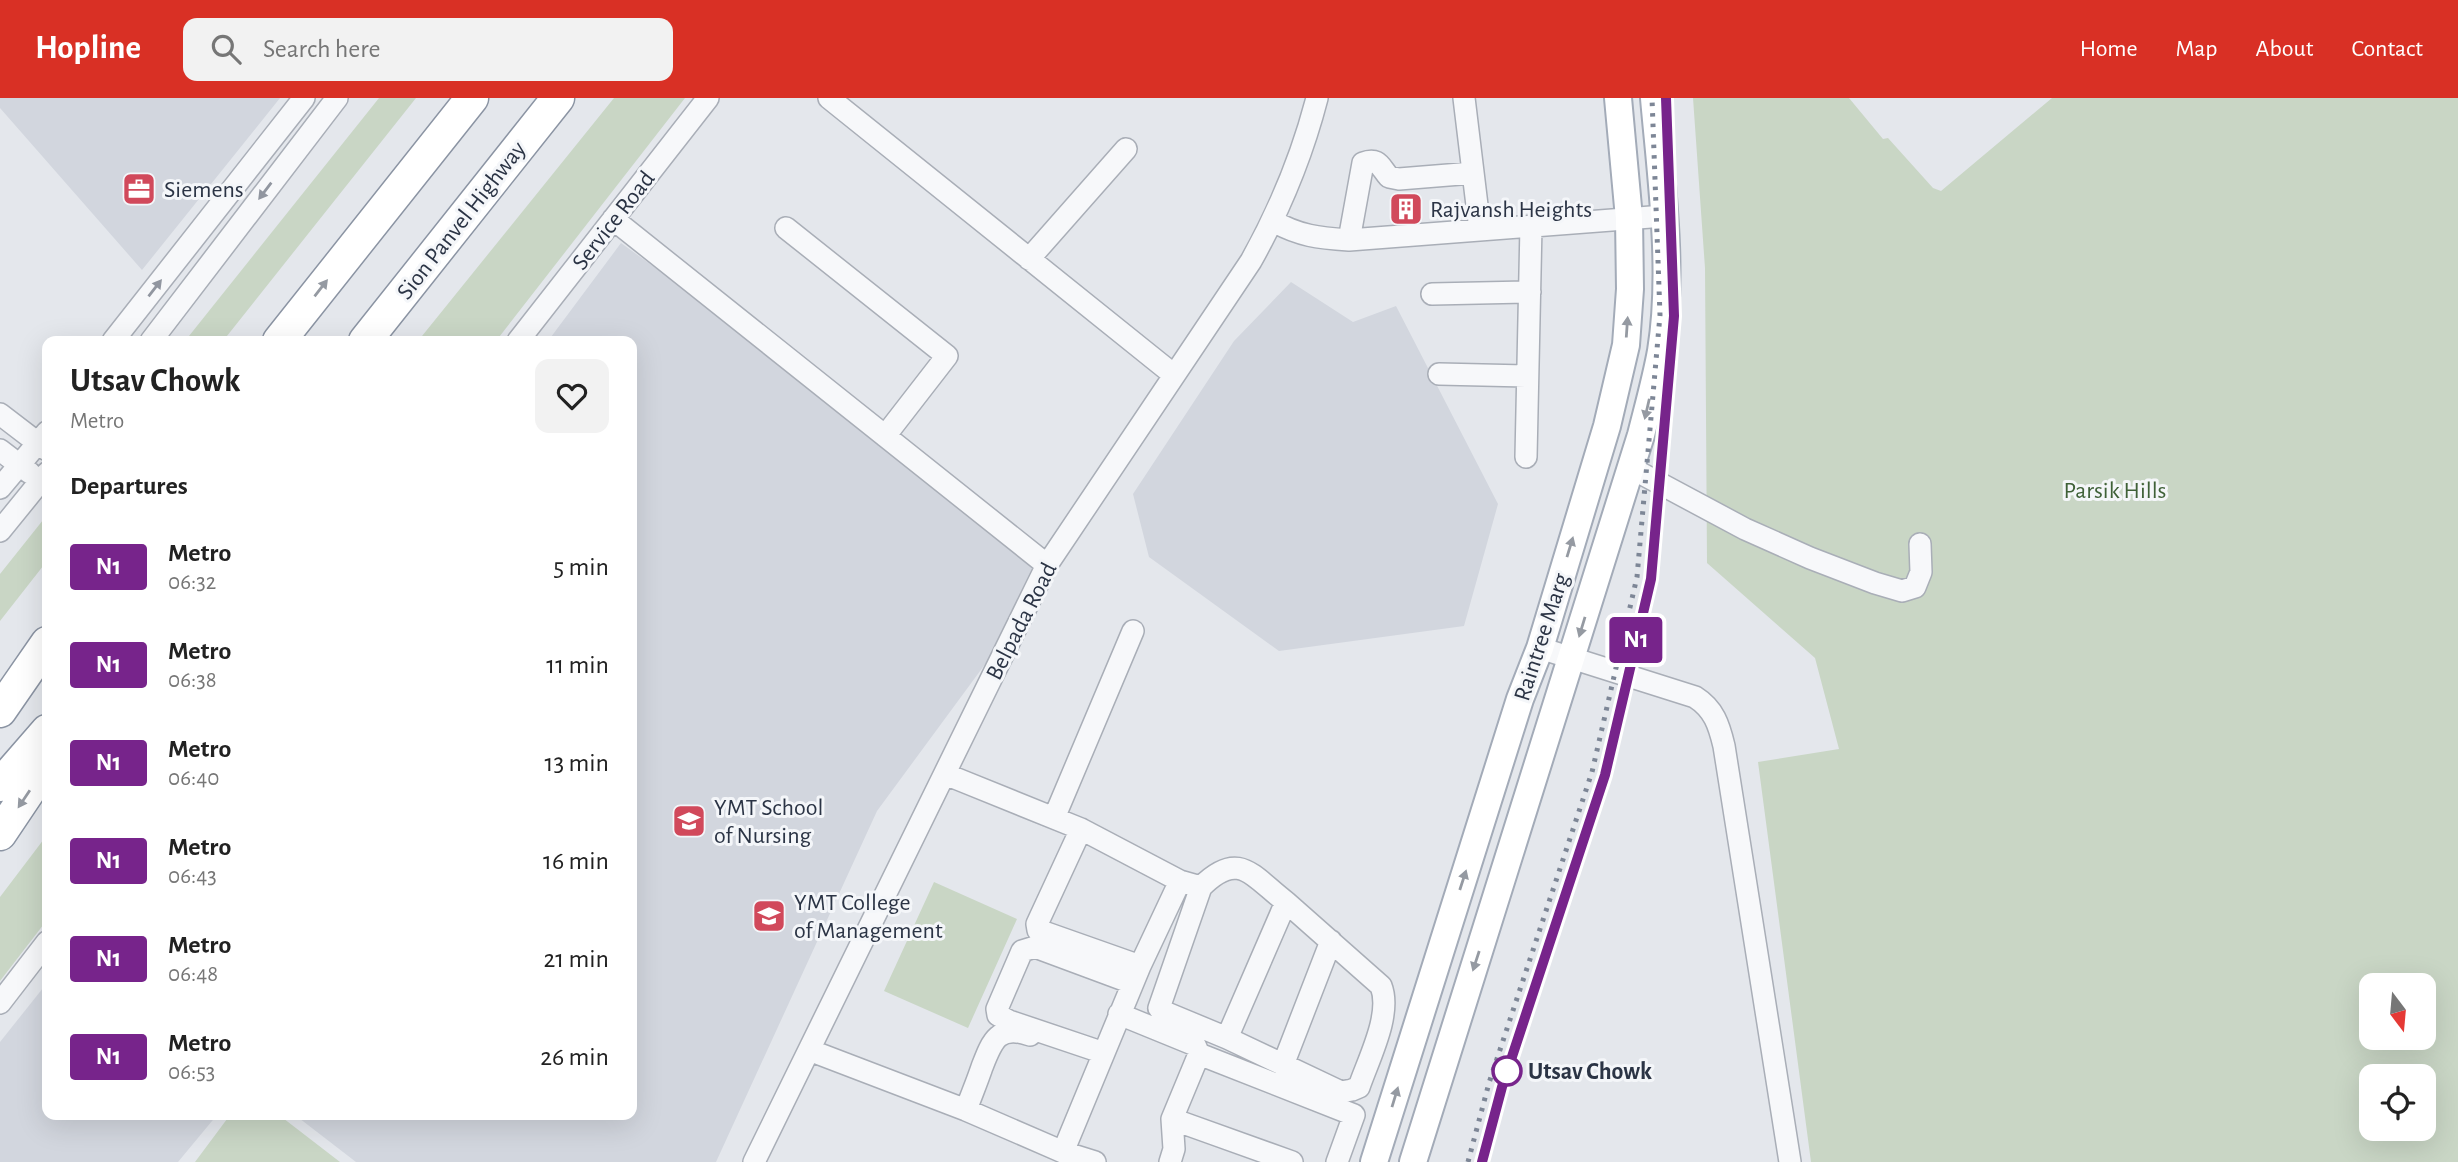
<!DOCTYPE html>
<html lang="en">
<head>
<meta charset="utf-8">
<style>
  :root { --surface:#fff; --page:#f2f2f2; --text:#222; --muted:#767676; --accent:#d93025 }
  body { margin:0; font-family:"Alegreya Sans",sans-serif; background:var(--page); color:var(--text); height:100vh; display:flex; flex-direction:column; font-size:26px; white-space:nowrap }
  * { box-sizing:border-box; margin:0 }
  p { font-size:23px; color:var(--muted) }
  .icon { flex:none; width:38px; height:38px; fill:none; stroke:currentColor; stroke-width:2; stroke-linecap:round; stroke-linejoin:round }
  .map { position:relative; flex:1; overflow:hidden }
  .side { position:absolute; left:42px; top:238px; width:595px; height:784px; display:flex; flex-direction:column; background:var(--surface); border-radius:14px; box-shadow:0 7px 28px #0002 }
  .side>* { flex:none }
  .badge { padding:0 14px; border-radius:5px; font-size:24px; line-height:46px }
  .needle { width:46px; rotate:164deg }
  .fabs { position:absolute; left:2359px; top:875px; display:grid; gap:14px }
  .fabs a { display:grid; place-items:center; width:77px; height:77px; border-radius:14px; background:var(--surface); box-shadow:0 7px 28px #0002; font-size:35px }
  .map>.badge { position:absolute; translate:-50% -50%; box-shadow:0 0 0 4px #fff }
  h2 { padding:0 28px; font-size:26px; line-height:63px }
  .round { display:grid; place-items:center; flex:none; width:74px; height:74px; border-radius:14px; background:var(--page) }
  .head { display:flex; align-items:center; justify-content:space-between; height:119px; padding:0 28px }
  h1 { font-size:33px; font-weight:700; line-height:52px }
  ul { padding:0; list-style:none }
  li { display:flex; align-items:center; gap:21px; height:98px; padding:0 28px }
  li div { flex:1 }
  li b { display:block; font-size:26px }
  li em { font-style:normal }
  li .badge { min-width:77px; font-weight:700; text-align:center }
  header { display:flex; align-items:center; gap:42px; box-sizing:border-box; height:98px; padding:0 35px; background:var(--accent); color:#fff }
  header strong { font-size:33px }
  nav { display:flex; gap:38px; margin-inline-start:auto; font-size:24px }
  .search { width:490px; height:63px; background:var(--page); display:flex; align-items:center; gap:18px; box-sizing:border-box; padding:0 24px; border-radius:14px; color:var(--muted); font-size:26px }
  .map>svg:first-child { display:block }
  .built { fill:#d2d6de }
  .green { fill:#c9d6c5; fill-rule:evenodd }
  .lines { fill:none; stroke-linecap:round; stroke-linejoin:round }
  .minor-casing { stroke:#a9aeb7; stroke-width:24 }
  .major-casing { stroke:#a3abb8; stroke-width:30 }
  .highway-casing { stroke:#8b94a3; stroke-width:35 }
  .minor { stroke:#f7f8fa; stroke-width:21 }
  .major { stroke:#fff; stroke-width:26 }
  .highway { stroke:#fff; stroke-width:32 }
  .rail { stroke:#7d8696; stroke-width:5; stroke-dasharray:3.5 7; stroke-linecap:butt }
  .oneway { fill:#9196a0 }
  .oneway2 { fill:#959aa2 }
  .line-casing { stroke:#fff; stroke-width:16 }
  .line { stroke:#77248b; stroke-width:10 }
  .stop-dot { fill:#fff; stroke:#77248b; stroke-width:3.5 }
  .labels { text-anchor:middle; stroke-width:6; stroke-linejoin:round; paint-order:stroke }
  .poi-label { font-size:24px; fill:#2b3445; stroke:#f4f6f9; text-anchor:start }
  .street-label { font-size:24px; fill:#2b3445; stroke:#f4f6f9 }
  .park-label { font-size:24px; fill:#3f6138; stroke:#f4f6f9 }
  .stop-label { font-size:24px; font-weight:bold; fill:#2b3445; stroke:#f4f6f9; text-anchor:start }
</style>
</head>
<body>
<header>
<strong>Hopline</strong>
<div class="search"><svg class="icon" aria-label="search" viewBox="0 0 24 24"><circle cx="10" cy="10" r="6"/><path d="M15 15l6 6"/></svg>Search here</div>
<nav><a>Home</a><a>Map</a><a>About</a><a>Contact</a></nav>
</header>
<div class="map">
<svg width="2458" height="1064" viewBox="0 0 2458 1064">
  <rect width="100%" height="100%" fill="#e4e7ec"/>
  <!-- built -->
  <path class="built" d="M0,0H280L142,172L0,10Z
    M621,145L1061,463L877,713L716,1064H356L295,1017H632V243H548Z
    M1291,184L1353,224L1396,208L1498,406L1464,528L1279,553L1149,459L1133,396L1234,243Z
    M47,885V1017H217L178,1064H0V944Z"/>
  <!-- green -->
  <path class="green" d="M379,0H416L223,243H185Z
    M614,0H685L496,243H418Z
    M1693,0H1849L1883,41L1888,40L1933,90L1941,93L2052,0H2458V1064H1811L1758,664L1839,651L1815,560L1707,465L1705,170ZM2371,887H2424V940H2371ZM2371,978H2424V1031H2371Z
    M47,417V463L0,523V476Z
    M47,737V822L0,883V799Z
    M934,784L1017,821L968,930L884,893Z
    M230,1017H279L340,1064H195Z"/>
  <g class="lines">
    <defs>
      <path id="minor" d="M829,0L1174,277
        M1464,0L1480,132
        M613,121L1047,467
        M1273,123C1299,138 1319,140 1349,142L1664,118
        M786,130L947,258L885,338
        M1349,142L1363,65C1379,59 1380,69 1389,79L1399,81L1473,75
        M1029,161L1126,51
        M1432,196L1530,194
        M113,243L304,0
        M151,243L337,0
        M518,243L708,0
        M1439,276L1527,278
        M0,316L47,352
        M0,352L30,375
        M1526,359L1531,128
        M1631,370L1745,431L1810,460L1875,485L1902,493L1915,489L1921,474L1920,446
        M0,390L47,334
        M0,433L47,375
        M1540,550L1695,599C1714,611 1719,627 1724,648L1790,1064
        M945,676L1081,731L1180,783L1140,868L1063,1054
        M1054,720L1133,533
        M1081,731L1037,826L1038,832L1140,868
        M1180,783L1201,789C1239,751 1252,778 1286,804L1227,940L1162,913L1159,910L1201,789
        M0,905L47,844
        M1119,916L1195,947L1199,956L1172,1021L1174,1051L1170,1064
        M1227,940L1341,994L1352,992L1359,989C1369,960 1392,916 1381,888L1286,804
        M809,952L966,1012L1063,1054L1095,1064
        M1104,955L1009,923L998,917L997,911L1022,853L1035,849L1132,885
        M1199,956L1354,1017L1337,1064
        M1283,967L1331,843
        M966,1012C971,998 977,984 982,969C992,943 998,926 1030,937
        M1172,1021L1292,1064
        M754,1064L1047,467L1251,163C1280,111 1302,58 1317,0"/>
      <path id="major" d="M1374,1064L1520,601L1540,550L1607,328L1626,247L1630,191L1629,120L1618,0
        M1413,1064L1641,337C1648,309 1656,281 1661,253C1674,173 1661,80 1654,0"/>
      <path id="highway" d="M279,243L472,0
        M365,243L558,0
        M0,613L47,545
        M0,687L47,633
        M0,736L47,666"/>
    </defs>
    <!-- minor casing -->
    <use href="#minor" class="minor-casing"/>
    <!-- major casing -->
    <use href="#major" class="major-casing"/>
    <!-- highway casing -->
    <use href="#highway" class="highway-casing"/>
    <!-- minor -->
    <use href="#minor" class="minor"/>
    <!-- major -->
    <use href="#major" class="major"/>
    <!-- highway -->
    <use href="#highway" class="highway"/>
    <!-- rail -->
    <path class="rail" d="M1468,1064L1489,985L1592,674L1637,479L1660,217L1652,0
      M1482,1064L1502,989L1605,677L1651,481L1674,218L1666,0"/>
  </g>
  <!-- one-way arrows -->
  <defs><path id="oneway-solid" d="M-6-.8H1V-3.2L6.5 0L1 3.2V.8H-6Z" transform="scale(1.75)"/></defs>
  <g class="oneway">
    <use href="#oneway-solid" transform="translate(265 93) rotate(127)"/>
    <use href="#oneway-solid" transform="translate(155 190) rotate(-52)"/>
  </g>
  <g class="oneway2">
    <use href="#oneway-solid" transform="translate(321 190) rotate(-52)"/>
    <use href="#oneway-solid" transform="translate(1627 229) rotate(-86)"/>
    <use href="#oneway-solid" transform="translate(1647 311) rotate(103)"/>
    <use href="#oneway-solid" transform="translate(1570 449) rotate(-73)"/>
    <use href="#oneway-solid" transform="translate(1582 529) rotate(107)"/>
    <use href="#oneway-solid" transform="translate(24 701) rotate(124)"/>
    <use href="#oneway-solid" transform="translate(1463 782) rotate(-72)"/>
    <use href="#oneway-solid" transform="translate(1476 863) rotate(108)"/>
    <use href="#oneway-solid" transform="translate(1395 999) rotate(-73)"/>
  </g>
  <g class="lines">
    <defs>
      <path id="line" d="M1482,1064L1502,989L1605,677L1651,481L1674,218L1666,0"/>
    </defs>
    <!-- line casing -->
    <use href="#line" class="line-casing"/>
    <!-- line -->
    <use href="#line" class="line"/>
  </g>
  <!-- icons -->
  <defs>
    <symbol id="office-square" viewBox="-11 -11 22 22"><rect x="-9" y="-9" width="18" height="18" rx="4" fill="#d1495b" stroke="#f4f6f9"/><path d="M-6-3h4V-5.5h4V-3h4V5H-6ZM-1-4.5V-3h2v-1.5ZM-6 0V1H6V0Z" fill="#fff"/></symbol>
    <symbol id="building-square" viewBox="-11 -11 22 22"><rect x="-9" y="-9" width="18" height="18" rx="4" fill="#d1495b" stroke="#f4f6f9"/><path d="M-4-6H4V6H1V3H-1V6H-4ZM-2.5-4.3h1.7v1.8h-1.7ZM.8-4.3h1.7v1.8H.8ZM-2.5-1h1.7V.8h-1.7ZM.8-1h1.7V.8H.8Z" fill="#fff"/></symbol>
    <symbol id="university-square" viewBox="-11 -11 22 22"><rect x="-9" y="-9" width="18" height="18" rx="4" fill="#d1495b" stroke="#f4f6f9"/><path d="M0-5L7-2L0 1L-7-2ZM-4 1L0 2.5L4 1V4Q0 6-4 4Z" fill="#fff"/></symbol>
  </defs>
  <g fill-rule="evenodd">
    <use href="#office-square" x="120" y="72" width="38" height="38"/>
    <use href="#building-square" x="1387" y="92" width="38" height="38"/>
    <use href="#university-square" x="670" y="704" width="38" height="38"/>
    <use href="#university-square" x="750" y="799" width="38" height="38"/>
  </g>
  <!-- markers -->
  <circle class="stop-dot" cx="1507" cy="973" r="14"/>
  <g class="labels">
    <!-- poi labels -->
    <g class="poi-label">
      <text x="164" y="99">Siemens</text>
      <text x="1430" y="119">Rajvansh Heights</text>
      <text x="714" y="717">YMT School<tspan x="714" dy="28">of Nursing</tspan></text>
      <text x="794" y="812">YMT College<tspan x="794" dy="28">of Management</tspan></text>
    </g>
    <!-- street labels -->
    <g class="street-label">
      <text transform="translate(461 122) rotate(-52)" y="8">Sion Panvel Highway</text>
      <text transform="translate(613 122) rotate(-52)" y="8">Service Road</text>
      <text transform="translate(1021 523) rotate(-63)" y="8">Belpada Road</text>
      <text transform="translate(1541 539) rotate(-72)" y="8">Raintree Marg</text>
    </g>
    <!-- park labels -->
    <g class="park-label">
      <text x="2115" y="400">Parsik Hills</text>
    </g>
    <!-- stop labels -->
    <g class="stop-label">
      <text x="1528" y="981">Utsav Chowk</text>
    </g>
  </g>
</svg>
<div class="fabs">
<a><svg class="needle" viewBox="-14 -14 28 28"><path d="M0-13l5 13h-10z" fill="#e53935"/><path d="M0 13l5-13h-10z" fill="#767676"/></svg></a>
<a><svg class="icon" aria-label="locate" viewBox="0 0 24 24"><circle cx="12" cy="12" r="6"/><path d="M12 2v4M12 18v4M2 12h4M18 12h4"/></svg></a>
</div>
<b class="badge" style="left:1636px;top:542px;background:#77248b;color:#fff">N1</b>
<section class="side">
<div class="head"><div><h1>Utsav Chowk</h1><p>Metro</p></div><a class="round"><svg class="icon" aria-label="heart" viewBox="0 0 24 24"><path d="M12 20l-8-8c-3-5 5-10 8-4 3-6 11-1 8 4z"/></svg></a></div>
<h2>Departures</h2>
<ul>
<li><span class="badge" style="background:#77248b;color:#fff">N1</span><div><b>Metro</b><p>06:32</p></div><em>5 min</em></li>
<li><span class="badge" style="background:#77248b;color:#fff">N1</span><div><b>Metro</b><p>06:38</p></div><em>11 min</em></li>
<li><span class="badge" style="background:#77248b;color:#fff">N1</span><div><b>Metro</b><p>06:40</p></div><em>13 min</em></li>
<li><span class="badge" style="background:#77248b;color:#fff">N1</span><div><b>Metro</b><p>06:43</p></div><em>16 min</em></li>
<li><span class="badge" style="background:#77248b;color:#fff">N1</span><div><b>Metro</b><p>06:48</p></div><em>21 min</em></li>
<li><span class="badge" style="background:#77248b;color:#fff">N1</span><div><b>Metro</b><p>06:53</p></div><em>26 min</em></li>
</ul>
</section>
</div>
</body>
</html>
